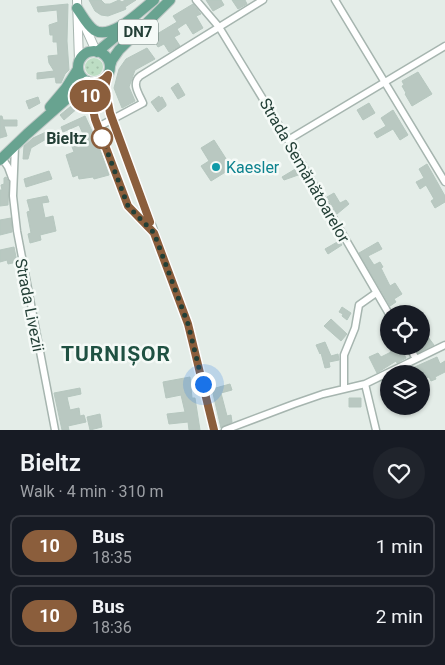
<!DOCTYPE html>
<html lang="en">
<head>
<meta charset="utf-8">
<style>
  :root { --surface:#171b24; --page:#20242c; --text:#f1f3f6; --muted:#9ea1a6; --line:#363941 }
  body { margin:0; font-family:Roboto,sans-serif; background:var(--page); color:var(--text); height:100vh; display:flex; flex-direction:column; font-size:19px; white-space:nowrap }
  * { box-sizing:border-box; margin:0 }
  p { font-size:16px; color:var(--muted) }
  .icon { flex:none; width:28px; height:28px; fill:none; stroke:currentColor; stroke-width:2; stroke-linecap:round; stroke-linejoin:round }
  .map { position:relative; height:430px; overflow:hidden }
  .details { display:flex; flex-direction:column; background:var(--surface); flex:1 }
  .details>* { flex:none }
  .badge { padding:0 10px; border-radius:16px; font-size:18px; line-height:32px }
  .buttons { position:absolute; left:380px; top:305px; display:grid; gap:10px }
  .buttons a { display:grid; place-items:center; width:50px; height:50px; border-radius:50%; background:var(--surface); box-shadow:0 1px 4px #0004; font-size:25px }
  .you { position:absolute; width:25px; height:25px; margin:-12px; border:4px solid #fff; border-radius:50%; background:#1a73e8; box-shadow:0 0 0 8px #1a73e833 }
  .map>.badge { position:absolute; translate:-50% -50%; box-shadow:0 0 0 2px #fff }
  .round { display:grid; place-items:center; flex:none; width:52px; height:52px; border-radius:26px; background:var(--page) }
  .overview { display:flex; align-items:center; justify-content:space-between; height:85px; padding:0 20px }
  h1 { font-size:24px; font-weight:600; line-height:38px }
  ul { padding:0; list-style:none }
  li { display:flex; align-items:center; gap:15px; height:62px; margin:0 10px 8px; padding:0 10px; border:2px solid var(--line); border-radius:10px }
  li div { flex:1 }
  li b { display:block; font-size:19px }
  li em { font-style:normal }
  li .badge { min-width:55px; font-weight:700; text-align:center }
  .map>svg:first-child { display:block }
  .garden { fill:url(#garden-dots) }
  .building { fill:#b9c8c1; stroke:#b6c7bf }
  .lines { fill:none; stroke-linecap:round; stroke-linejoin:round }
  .minor-casing { stroke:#a6b5af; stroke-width:9 }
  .tertiary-casing { stroke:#a6b5af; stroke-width:10 }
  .primary-casing { stroke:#c1c9c7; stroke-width:12 }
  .minor { stroke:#fff; stroke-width:6 }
  .tertiary { stroke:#fff; stroke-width:8 }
  .primary { stroke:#68a390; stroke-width:10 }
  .line-casing { stroke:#fff; stroke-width:11 }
  .line { stroke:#8b5e3c; stroke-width:8 }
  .walk { stroke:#233f36; stroke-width:5; stroke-dasharray:0 9 }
  .stop-dot { fill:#fff; stroke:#8b5e3c; stroke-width:2.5 }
  .culture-dot { fill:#0f9aa8; stroke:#f5faf7; stroke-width:2 }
  .labels { text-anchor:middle; stroke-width:5; stroke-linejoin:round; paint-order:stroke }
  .shield { fill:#f5faf7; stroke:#627770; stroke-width:1 }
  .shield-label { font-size:15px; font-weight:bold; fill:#233f36 }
  .stop-label { font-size:16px; font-weight:bold; fill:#233f36; stroke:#f5faf7; text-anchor:end }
  .culture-label { font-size:16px; fill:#0d838f; stroke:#f5faf7; text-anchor:start }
  .street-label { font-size:16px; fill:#233f36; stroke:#f5faf7 }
  .district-label { font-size:21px; font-weight:bold; letter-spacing:1px; fill:#1f5142; stroke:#f5faf7 }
</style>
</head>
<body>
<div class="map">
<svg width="445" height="430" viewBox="0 0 445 430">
  <defs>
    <pattern id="garden-dots" width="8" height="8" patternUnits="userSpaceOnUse" patternTransform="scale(1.25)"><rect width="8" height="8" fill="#bddec4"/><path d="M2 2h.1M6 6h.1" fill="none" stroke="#a2c0a9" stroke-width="1.8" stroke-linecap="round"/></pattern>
  </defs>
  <rect width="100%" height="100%" fill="#e4ede8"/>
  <!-- garden -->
  <path class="garden" d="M85 67a9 9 0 1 1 18 0a9 9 0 1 1-18 0Z"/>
  <!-- building -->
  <path class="building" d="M89,0H101L105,4H110L119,0L122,2L125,0H136L125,7L126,9L124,10L108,16L101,15L95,11Z
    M206,0H221L224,5L213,11Z
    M232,0H245L247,4L238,9Z
    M68,4L67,41L69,70L65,74L61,83H56L55,77L37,79V73L54,71L49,63L48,56L58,55L57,42H53V35H50L49,25L58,22L57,10L38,12L37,7Z
    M193,4L201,14L196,16L203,28L193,34L186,23L177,29L180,34L174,37L180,46L169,52L164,44L158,47L152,37L177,22L173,16Z
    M147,48L155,59L135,70L129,87L135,101L122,108L114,88L119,69L126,59Z
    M418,72L432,94L412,106L405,94L406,93L402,86L404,85L402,81Z
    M178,83L185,95L178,99L171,88Z
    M159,96L160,98L162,97L166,104V106L158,112L151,102Z
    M38,97L40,103L29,109L26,101Z
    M76,102L79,107L64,120L60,115Z
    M369,103L375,113L363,120L357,110Z
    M393,110L408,135L400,140L393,129L377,138L374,133L386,126L381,118Z
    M0,116H2L3,120H17V126H4L7,136L0,138Z
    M85,116L98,144L109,175L94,179L93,177L79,179L78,175L73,177L66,155L74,152L71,144L82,140L80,135L83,134L79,125L63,132L61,127Z
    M46,132L48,138L31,148L28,159H23L24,146L33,138Z
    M214,140L232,168L211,181L201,166L209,161L201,148Z
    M427,164L445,196V202L435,208L431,201L434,199L426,185L420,189L416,182L424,178L419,169Z
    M297,168L301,174L284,180L282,177Z
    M49,171L52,179L26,187L24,179Z
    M6,177L9,182L8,205L0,206V190H2L1,185L4,184V178Z
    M334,193L340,203L346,200L349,204L337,214L327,197Z
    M47,196L49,202L42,203L45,218L53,216L56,231L40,235L41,240L30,243L28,234L31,233L27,212L30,211L27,200Z
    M11,218L12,232L0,235V220Z
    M339,241L342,245L328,254L325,249Z
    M378,242L382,249L368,256L374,265L380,262L383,267L381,268L390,286L395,283L402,294L394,299L396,302L390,306L359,253Z
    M14,247L17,262L8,264L7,260L0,262V250Z
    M342,307L351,313L347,320L342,316L343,314L339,312Z
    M331,319L347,334L341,341L324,326Z
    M425,333L434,345L418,353L415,346H425L421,340V336Z
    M325,342L331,356L338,354L339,360L329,362L330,367L325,368L321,353L320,354L316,345Z
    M388,346H400L406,358L397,363L396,361L377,373L369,357L378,353L381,357L391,352Z
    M437,357L440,364L445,361V372L435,377L436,379L431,381L429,377L421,380V374H399Z
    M190,377L192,398H195L200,430H189L188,422L169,424L167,414L185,412L181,395L166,398L163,382Z
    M230,384L232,390L221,393L227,416L231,415L232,422L221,428L212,389Z
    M80,388L81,394L67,397L70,410L79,408L80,416L84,415L86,422L68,426L69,430H62L54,393Z
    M349,398H361V407H349Z
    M100,414L102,427L90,430L87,417Z"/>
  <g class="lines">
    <defs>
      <path id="minor" d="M196,0L219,27L288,140L389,314
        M335,0L445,182
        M98,127L143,103C139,94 131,83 140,76L263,0
        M288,140L445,46
        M15,146L13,196L17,231L55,430
        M2,158L8,167L12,178
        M409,346L416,359
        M365,384L376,430
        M344,389V355L355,328L359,305L376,293
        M225,430L294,404L323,394L365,384L445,345"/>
      <path id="tertiary" d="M77,0L79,61
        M83,22L96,51
        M108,75L105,87L110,113L188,324L214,430
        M87,82L95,119L128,206L152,231"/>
      <path id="primary" d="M77,8C82,15 87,25 94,30C111,41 141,10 154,0
        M78 67a16 16 0 1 1 32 0a16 16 0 1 1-32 0Z
        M97,52L125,29
        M110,66L112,60L119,50L170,0
        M50,107L66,88L78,69
        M0,160L27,134L87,81"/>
    </defs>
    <!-- minor casing -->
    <use href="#minor" class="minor-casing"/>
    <!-- tertiary casing -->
    <use href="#tertiary" class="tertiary-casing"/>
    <!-- primary casing -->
    <use href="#primary" class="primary-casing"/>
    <!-- minor -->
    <use href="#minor" class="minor"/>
    <!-- tertiary -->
    <use href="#tertiary" class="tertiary"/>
    <!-- primary -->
    <use href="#primary" class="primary"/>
  </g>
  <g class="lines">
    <defs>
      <path id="line" d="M150,222L110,113L105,87L108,75C103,82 96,84 87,82L95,119L128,206L154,233L188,324L214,430"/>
    </defs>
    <!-- line casing -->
    <use href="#line" class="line-casing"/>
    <!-- line -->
    <use href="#line" class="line"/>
    <!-- walk -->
    <path class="walk" d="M102,138L128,206L154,233L188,324L203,384"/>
  </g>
  <!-- markers -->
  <circle class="stop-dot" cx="102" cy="138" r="10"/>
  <circle class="culture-dot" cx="216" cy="167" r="5"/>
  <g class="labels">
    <!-- shield labels -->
    <rect class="shield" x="118" y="19.5" width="40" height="25" rx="4"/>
    <g class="shield-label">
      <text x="138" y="37">DN7</text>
    </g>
    <!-- stop labels -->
    <g class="stop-label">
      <text x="87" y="144">Bieltz</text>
    </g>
    <!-- culture labels -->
    <g class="culture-label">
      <text x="226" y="173">Kaesler</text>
    </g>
    <!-- street labels -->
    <g class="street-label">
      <text transform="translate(305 170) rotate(60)" y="6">Strada Semănătoarelor</text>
      <text transform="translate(30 305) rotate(79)" y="6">Strada Livezii</text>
    </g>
    <!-- district labels -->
    <g class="district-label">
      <text x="116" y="361">TURNIȘOR</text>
    </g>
  </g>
</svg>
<div class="buttons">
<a><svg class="icon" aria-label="locate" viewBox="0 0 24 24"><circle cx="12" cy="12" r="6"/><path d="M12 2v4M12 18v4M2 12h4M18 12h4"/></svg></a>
<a><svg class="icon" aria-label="layers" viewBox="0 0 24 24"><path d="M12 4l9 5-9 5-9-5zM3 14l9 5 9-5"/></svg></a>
</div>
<div class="you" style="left:203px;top:384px"></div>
<b class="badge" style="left:90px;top:96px;background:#8b5e3c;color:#fff">10</b>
</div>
<section class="details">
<div class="overview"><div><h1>Bieltz</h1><p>Walk · 4 min · 310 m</p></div><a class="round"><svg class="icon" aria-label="heart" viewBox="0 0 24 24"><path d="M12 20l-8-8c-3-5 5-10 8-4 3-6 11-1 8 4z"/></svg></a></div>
<ul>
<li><span class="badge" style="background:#8b5e3c;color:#fff">10</span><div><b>Bus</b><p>18:35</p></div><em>1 min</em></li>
<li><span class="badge" style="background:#8b5e3c;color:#fff">10</span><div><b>Bus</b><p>18:36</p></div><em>2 min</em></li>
</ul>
</section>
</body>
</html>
